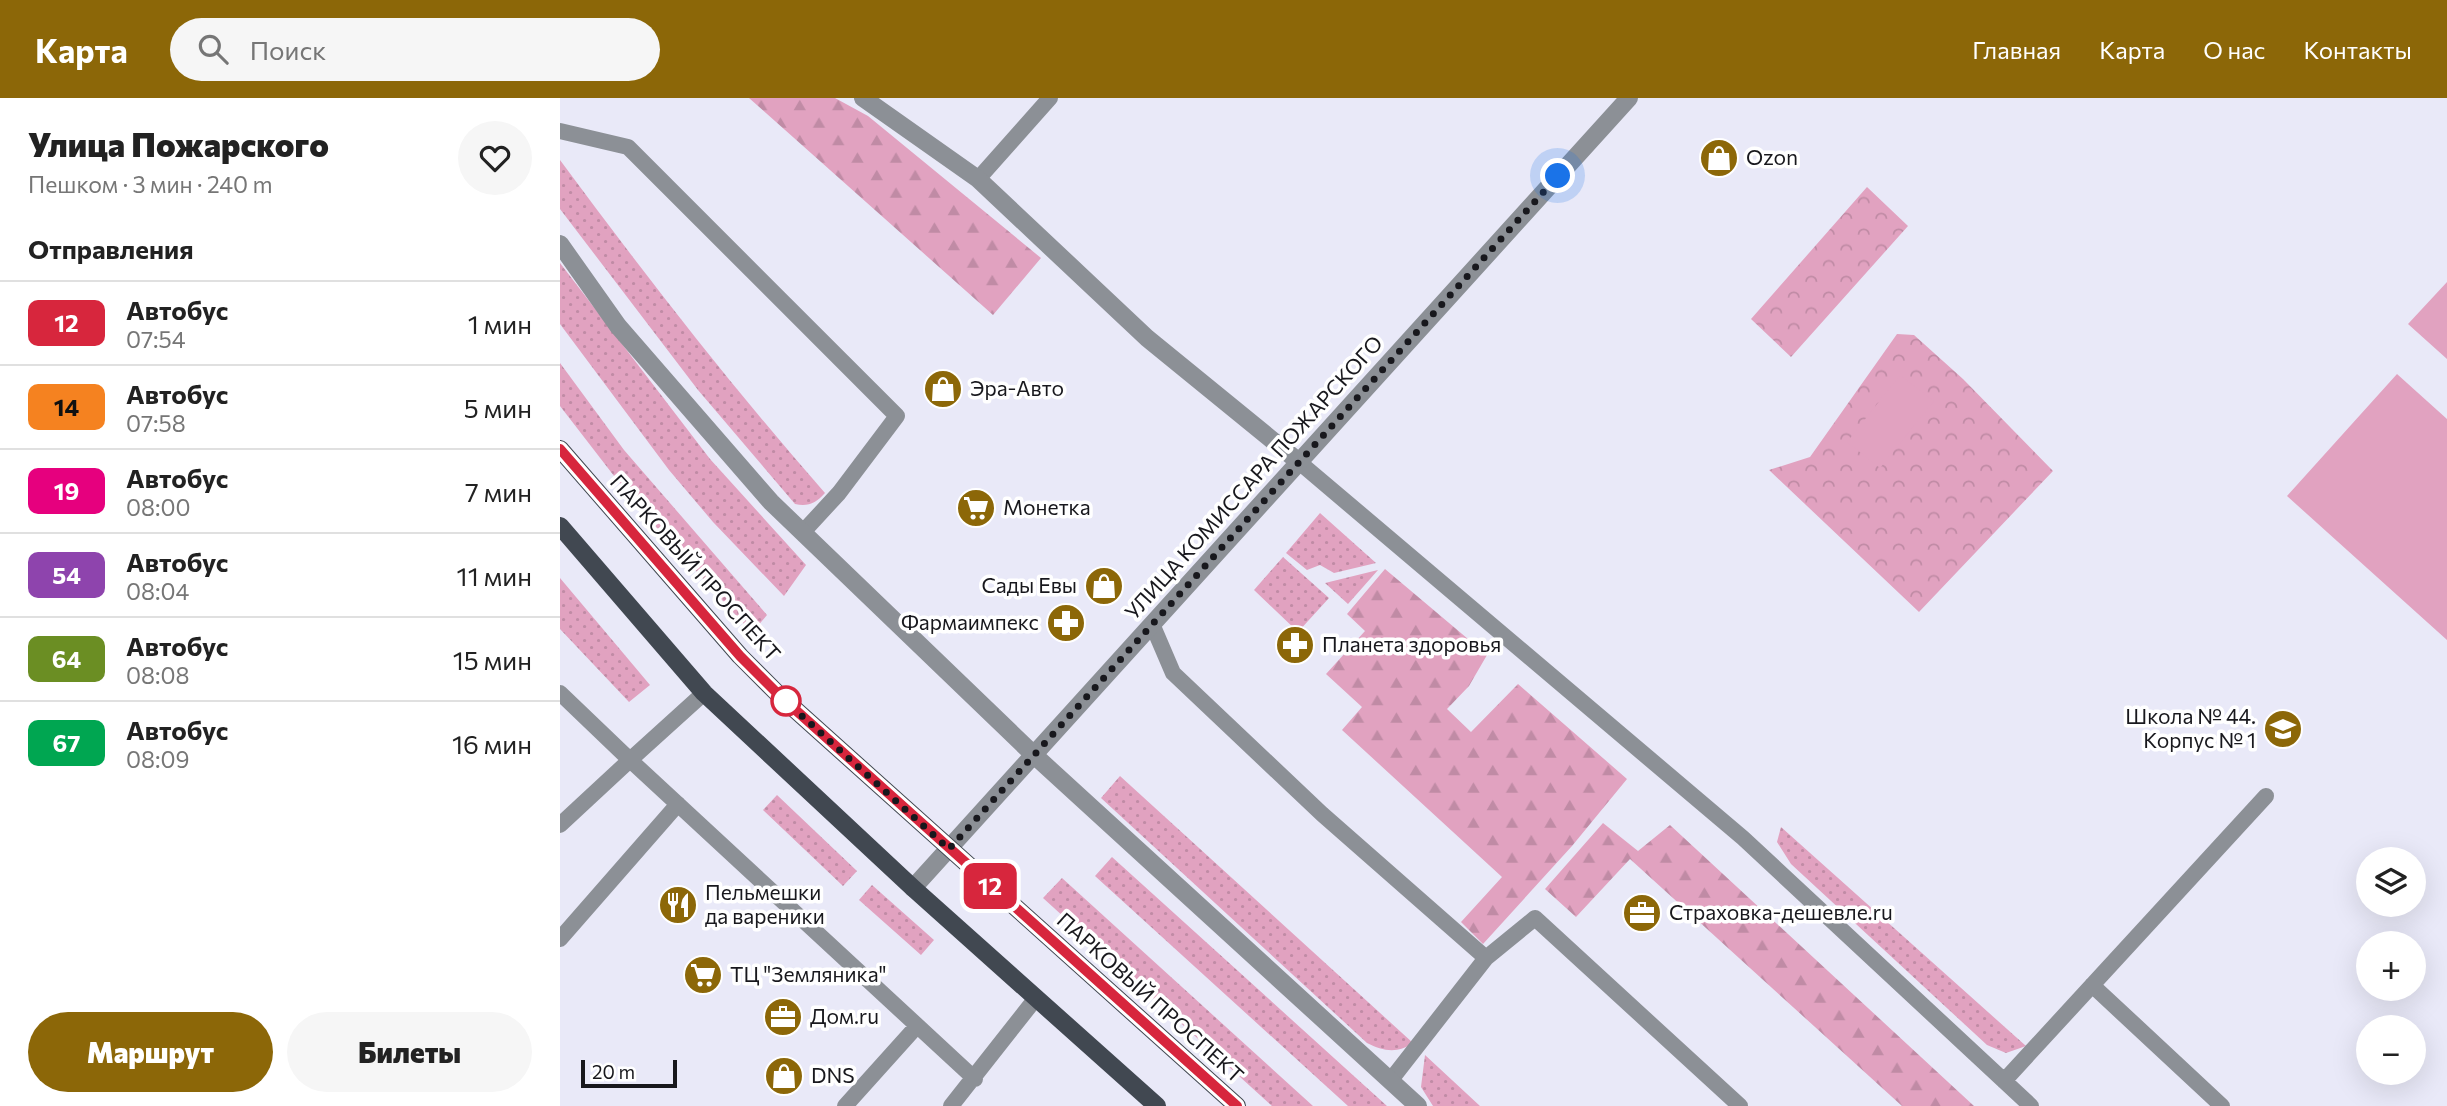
<!DOCTYPE html>
<html lang="ru">
<head>
<meta charset="utf-8">
<style>
  :root { --surface:#fff; --page:#f6f6f6; --text:#222; --muted:#767676; --line:#e0e0e0; --accent:#8c6708 }
  body { margin:0; font-family:Commissioner,sans-serif; background:var(--page); color:var(--text); height:100vh; display:flex; flex-direction:column; font-size:26px; white-space:nowrap }
  * { box-sizing:border-box; margin:0 }
  p { font-size:23px; color:var(--muted) }
  .icon { flex:none; width:38px; height:38px; fill:none; stroke:currentColor; stroke-width:2; stroke-linecap:round; stroke-linejoin:round }
  .map { position:relative; flex:1; overflow:hidden }
  .details { display:flex; flex-direction:column; background:var(--surface); width:560px }
  .details>* { flex:none }
  .badge { padding:0 14px; border-radius:10px; font-size:24px; line-height:46px }
  .fabs { position:absolute; left:1796px; top:749px; display:grid; gap:14px }
  .fabs a { display:grid; place-items:center; width:70px; height:70px; border-radius:50%; background:var(--surface); box-shadow:0 7px 28px #0002; font-size:35px }
  .scale { position:absolute; left:21px; bottom:18px; width:96px; box-sizing:border-box; padding-left:7px; border:4px solid #18181d; border-top:0; font-size:19px; line-height:24px; white-space:nowrap; color:#18181d; -webkit-text-stroke:5px #fff; paint-order:stroke }
  .you { position:absolute; width:35px; height:35px; margin:-18px; border:5px solid #fff; border-radius:50%; background:#1a73e8; box-shadow:0 0 0 10px #1a73e833 }
  .map>.badge { position:absolute; translate:-50% -50%; box-shadow:0 0 0 4px #fff }
  h2 { padding:0 28px; font-size:26px; line-height:63px }
  .round { display:grid; place-items:center; flex:none; width:74px; height:74px; border-radius:37px; background:var(--page) }
  .headline { display:flex; align-items:center; justify-content:space-between; height:119px; padding:0 28px }
  h1 { font-size:33px; font-weight:800; line-height:52px }
  .primary-button { display:flex; gap:14px; margin-top:auto; padding:14px 28px }
  .primary-button a { flex:1; height:80px; border-radius:42px; background:var(--accent); color:#fff; font-size:28px; font-weight:800; line-height:80px; text-align:center }
  .primary-button a+a { background:var(--page); color:var(--text) }
  ul { padding:0; list-style:none }
  li { display:flex; align-items:center; gap:21px; height:84px; padding:0 28px; border-top:2px solid var(--line) }
  li div { flex:1 }
  li b { display:block; font-size:26px }
  li em { font-style:normal }
  li .badge { min-width:77px; font-weight:700; text-align:center }
  header { display:flex; align-items:center; gap:42px; box-sizing:border-box; height:98px; padding:0 35px; background:var(--accent); color:#fff }
  header strong { font-size:33px }
  nav { display:flex; gap:38px; margin-inline-start:auto; font-size:24px }
  .search { width:490px; height:63px; background:var(--page); display:flex; align-items:center; gap:18px; box-sizing:border-box; padding:0 24px; border-radius:38px; color:var(--muted); font-size:26px }
  main { display:flex; flex:1; min-height:0 }
  .map>svg:first-child { display:block }
  .grass { fill:url(#grass-dots) }
  .forest { fill:url(#forest-firs) }
  .park { fill:url(#park-crowns) }
  .garden { fill:#e1a2c0 }
  .lines { fill:none; stroke-linecap:round; stroke-linejoin:round }
  .lane { stroke:#8c9096; stroke-width:16 }
  .street { stroke:#8c9096; stroke-width:18 }
  .primary { stroke:#414851; stroke-width:18 }
  .line-casing { stroke:#fff; stroke-width:16 }
  .line { stroke:#d7263d; stroke-width:10 }
  .walk { stroke:#18181d; stroke-width:7; stroke-dasharray:0 12.6 }
  .stop-dot { fill:#fff; stroke:#d7263d; stroke-width:3.5 }
  .labels { text-anchor:middle; stroke-width:7; stroke-linejoin:round; paint-order:stroke }
  .poi-label { font-size:21px; fill:#18181d; stroke:#fff; text-anchor:start }
  .street-label { font-size:21px; fill:#18181d; stroke:#fff }
</style>
</head>
<body>
<header>
<strong>Карта</strong>
<div class="search"><svg class="icon" aria-label="search" viewBox="0 0 24 24"><circle cx="10" cy="10" r="6"/><path d="M15 15l6 6"/></svg>Поиск</div>
<nav><a>Главная</a><a>Карта</a><a>О нас</a><a>Контакты</a></nav>
</header>
<main>
<section class="details">
<div class="headline"><div><h1>Улица Пожарского</h1><p>Пешком · 3 мин · 240 m</p></div><a class="round"><svg class="icon" aria-label="heart" viewBox="0 0 24 24"><path d="M12 20l-8-8c-3-5 5-10 8-4 3-6 11-1 8 4z"/></svg></a></div>
<h2>Отправления</h2>
<ul>
<li><span class="badge" style="background:#d7263d;color:#fff">12</span><div><b>Автобус</b><p>07:54</p></div><em>1 мин</em></li>
<li><span class="badge" style="background:#f58220;color:#111">14</span><div><b>Автобус</b><p>07:58</p></div><em>5 мин</em></li>
<li><span class="badge" style="background:#e6007e;color:#fff">19</span><div><b>Автобус</b><p>08:00</p></div><em>7 мин</em></li>
<li><span class="badge" style="background:#8e44ad;color:#fff">54</span><div><b>Автобус</b><p>08:04</p></div><em>11 мин</em></li>
<li><span class="badge" style="background:#6b8e23;color:#fff">64</span><div><b>Автобус</b><p>08:08</p></div><em>15 мин</em></li>
<li><span class="badge" style="background:#00a651;color:#fff">67</span><div><b>Автобус</b><p>08:09</p></div><em>16 мин</em></li>
</ul>
<div class="primary-button"><a>Маршрут</a><a>Билеты</a></div>
</section>
<div class="map">
<svg width="1887" height="1008" viewBox="0 0 1887 1008">
  <defs>
    <pattern id="grass-dots" width="8" height="8" patternUnits="userSpaceOnUse" patternTransform="scale(1.75)"><rect width="8" height="8" fill="#e1a2c0"/><path d="M2 2h.1M6 6h.1" fill="none" stroke="#c08ba5" stroke-width="1.8" stroke-linecap="round"/></pattern>
    <pattern id="forest-firs" width="22" height="20" patternUnits="userSpaceOnUse" patternTransform="scale(1.75)"><rect width="22" height="20" fill="#e1a2c0"/><path d="M5 1l3.5 6h-7zM16 11l3.5 6h-7z" fill="#c08ba5"/></pattern>
    <pattern id="park-crowns" width="20" height="18" patternUnits="userSpaceOnUse" patternTransform="scale(1.75)"><rect width="20" height="18" fill="#e1a2c0"/><path d="M2 6a3 3 0 1 1 6 0M12 15a3 3 0 1 1 6 0" fill="none" stroke="#c08ba5"/></pattern>
  </defs>
  <rect width="100%" height="100%" fill="#e9e9f8"/>
  <!-- grass -->
  <path class="grass" d="M0,62C85,177 171,288 265,395C256,405 248,409 235,406L138,292L0,111Z
    M0,165L150,361L246,467L224,498L153,424L109,372L0,226Z
    M0,265L64,352L207,517L192,535L78,409L0,308Z
    M760,415L816,465L774,475L760,467L747,472L726,455Z
    M723,459L769,500L738,534L694,492Z
    M818,472L788,506L765,485Z
    M0,480L90,587L69,604L0,531Z
    M560,678L853,945C837,956 823,953 807,945L541,700Z
    M217,697L297,773L283,788L203,712Z
    M1221,729L1466,948L1446,955L1427,947L1231,766L1217,744Z
    M552,759L827,1008H788L535,778Z
    M502,780L753,1008H712L483,800Z
    M312,787L374,842L361,857L299,802Z
    M865,957L920,1008H921H873L861,989Z"/>
  <!-- forest -->
  <path class="forest" d="M189,0H275L308,18L481,160L433,217Z
    M825,471L927,557L909,588L887,611L911,634L958,586L1067,681L1012,748L923,846L901,824L942,779L782,632L802,609L766,576L805,533L787,516Z
    M1043,725L1078,753L1110,727L1414,1008H1342L1070,761L1016,819L985,791Z"/>
  <!-- park -->
  <path class="park" d="M1307,89L1348,128L1231,259L1191,221Z
    M1337,236L1354,237L1403,281L1493,373L1359,514L1209,372L1250,359Z"/>
  <!-- garden -->
  <path class="garden" d="M1887,184V261L1848,226Z
    M1837,276L1887,321V542L1727,398Z
    M1340,277L1374,303L1320,370L1287,344Z"/>
  <g class="lines">
    <!-- lane -->
    <path class="lane" d="M0,33L68,49L337,318L279,395L243,434
      M418,81L490,0
      M739,364L1183,740L1471,1008
      M592,526L613,575L762,716L926,860L830,983
      M0,595L70,662L144,595
      M0,727L70,662L415,981
      M0,841L118,706
      M926,860L975,820L1180,1008
      M1532,887L1662,1008
      M1444,983L1706,698
      M285,1008L357,928
      M391,1008L476,900"/>
    <!-- street -->
    <path class="street" d="M303,0L418,81L587,240L739,364
      M0,146L58,228L211,404L474,657L858,1008
      M353,790L1069,0"/>
    <!-- primary -->
    <path class="primary" d="M0,351L180,558L220,598L677,1008
      M0,428L144,595L353,790L597,1008"/>
  </g>
  <g class="lines">
    <defs>
      <path id="line" d="M0,351L180,558L220,598L677,1008"/>
    </defs>
    <!-- line casing -->
    <use href="#line" class="line-casing"/>
    <!-- line -->
    <use href="#line" class="line"/>
    <!-- walk -->
    <path class="walk" d="M226,603L220,598L389,751L998,78"/>
  </g>
  <!-- icons -->
  <defs>
    <symbol id="shop-disc" viewBox="-11 -11 22 22"><circle r="9.5" fill="#8c6708" stroke="#fff"/><path d="M-5-2.5h2.3a2.7 3.5 0 0 1 5.4 0H5L5.5 6h-11ZM-1.5-2.5h3a1.5 2.3 0 0 0-3 0Z" fill="#fff"/></symbol>
    <symbol id="supermarket-disc" viewBox="-11 -11 22 22"><circle r="9.5" fill="#8c6708" stroke="#fff"/><path d="M-6-5.5h2.5l.6 2H6L4.5 2H-2.5L-4.4-4H-6ZM-1.5 3.2a1.3 1.3 0 1 0 .1 0ZM3 3.2a1.3 1.3 0 1 0 .1 0Z" fill="#fff"/></symbol>
    <symbol id="pharmacy-disc" viewBox="-11 -11 22 22"><circle r="9.5" fill="#8c6708" stroke="#fff"/><path d="M-2-6h4v4h4v4h-4v4h-4v-4h-4v-4h4Z" fill="#fff"/></symbol>
    <symbol id="school-disc" viewBox="-11 -11 22 22"><circle r="9.5" fill="#8c6708" stroke="#fff"/><path d="M0-5L7-2L0 1L-7-2ZM-4 1L0 2.5L4 1V4Q0 6-4 4Z" fill="#fff"/></symbol>
    <symbol id="restaurant-disc" viewBox="-11 -11 22 22"><circle r="9.5" fill="#8c6708" stroke="#fff"/><path d="M-5-6h1v4h1v-4h1v4h1v-4h1v5L-1.5 .5V6h-2V.5L-5-1ZM5-6V6H3V1.5H1.5Q1.5-4 5-6Z" fill="#fff"/></symbol>
    <symbol id="office-disc" viewBox="-11 -11 22 22"><circle r="9.5" fill="#8c6708" stroke="#fff"/><path d="M-6-3h4V-5.5h4V-3h4V5H-6ZM-1-4.5V-3h2v-1.5ZM-6 0V1H6V0Z" fill="#fff"/></symbol>
  </defs>
  <g fill-rule="evenodd">
    <use href="#shop-disc" x="1137" y="38" width="44" height="44"/>
    <use href="#shop-disc" x="361" y="269" width="44" height="44"/>
    <use href="#supermarket-disc" x="394" y="388" width="44" height="44"/>
    <use href="#shop-disc" x="522" y="466" width="44" height="44"/>
    <use href="#pharmacy-disc" x="484" y="503" width="44" height="44"/>
    <use href="#pharmacy-disc" x="713" y="525" width="44" height="44"/>
    <use href="#school-disc" x="1701" y="609" width="44" height="44"/>
    <use href="#restaurant-disc" x="96" y="785" width="44" height="44"/>
    <use href="#office-disc" x="1060" y="793" width="44" height="44"/>
    <use href="#supermarket-disc" x="121" y="855" width="44" height="44"/>
    <use href="#office-disc" x="201" y="897" width="44" height="44"/>
    <use href="#shop-disc" x="202" y="956" width="44" height="44"/>
  </g>
  <!-- markers -->
  <circle class="stop-dot" cx="226" cy="603" r="14"/>
  <g class="labels">
    <!-- poi labels -->
    <g class="poi-label">
      <text x="1186" y="67">Ozon</text>
      <text x="410" y="298">Эра-Авто</text>
      <text x="443" y="417">Монетка</text>
      <text x="517" y="495" text-anchor="end">Сады Евы</text>
      <text x="479" y="532" text-anchor="end">Фармаимпекс</text>
      <text x="762" y="554">Планета здоровья</text>
      <text x="1696" y="626" text-anchor="end">Школа № 44.<tspan x="1696" dy="24">Корпус № 1</tspan></text>
      <text x="145" y="802">Пельмешки<tspan x="145" dy="24">да вареники</tspan></text>
      <text x="1109" y="822">Страховка-дешевле.ru</text>
      <text x="170" y="884">ТЦ "Земляника"</text>
      <text x="250" y="926">Дом.ru</text>
      <text x="251" y="985">DNS</text>
    </g>
    <!-- street labels -->
    <g class="street-label">
      <text transform="translate(694 380) rotate(-48)" y="7">УЛИЦА КОМИССАРА ПОЖАРСКОГО</text>
      <text transform="translate(135 470) rotate(48)" y="7">ПАРКОВЫЙ ПРОСПЕКТ</text>
      <text transform="translate(590 900) rotate(42)" y="7">ПАРКОВЫЙ ПРОСПЕКТ</text>
    </g>
  </g>
</svg>
<div class="fabs">
<a><svg class="icon" aria-label="layers" viewBox="0 0 24 24"><path d="M12 4l9 5-9 5-9-5zM3 14l9 5 9-5"/></svg></a>
<a>+</a>
<a>−</a>
</div>
<div class="scale">20 m</div>
<div class="you" style="left:998px;top:78px"></div>
<b class="badge" style="left:430px;top:788px;background:#d7263d;color:#fff">12</b>
</div>
</main>
</body>
</html>
